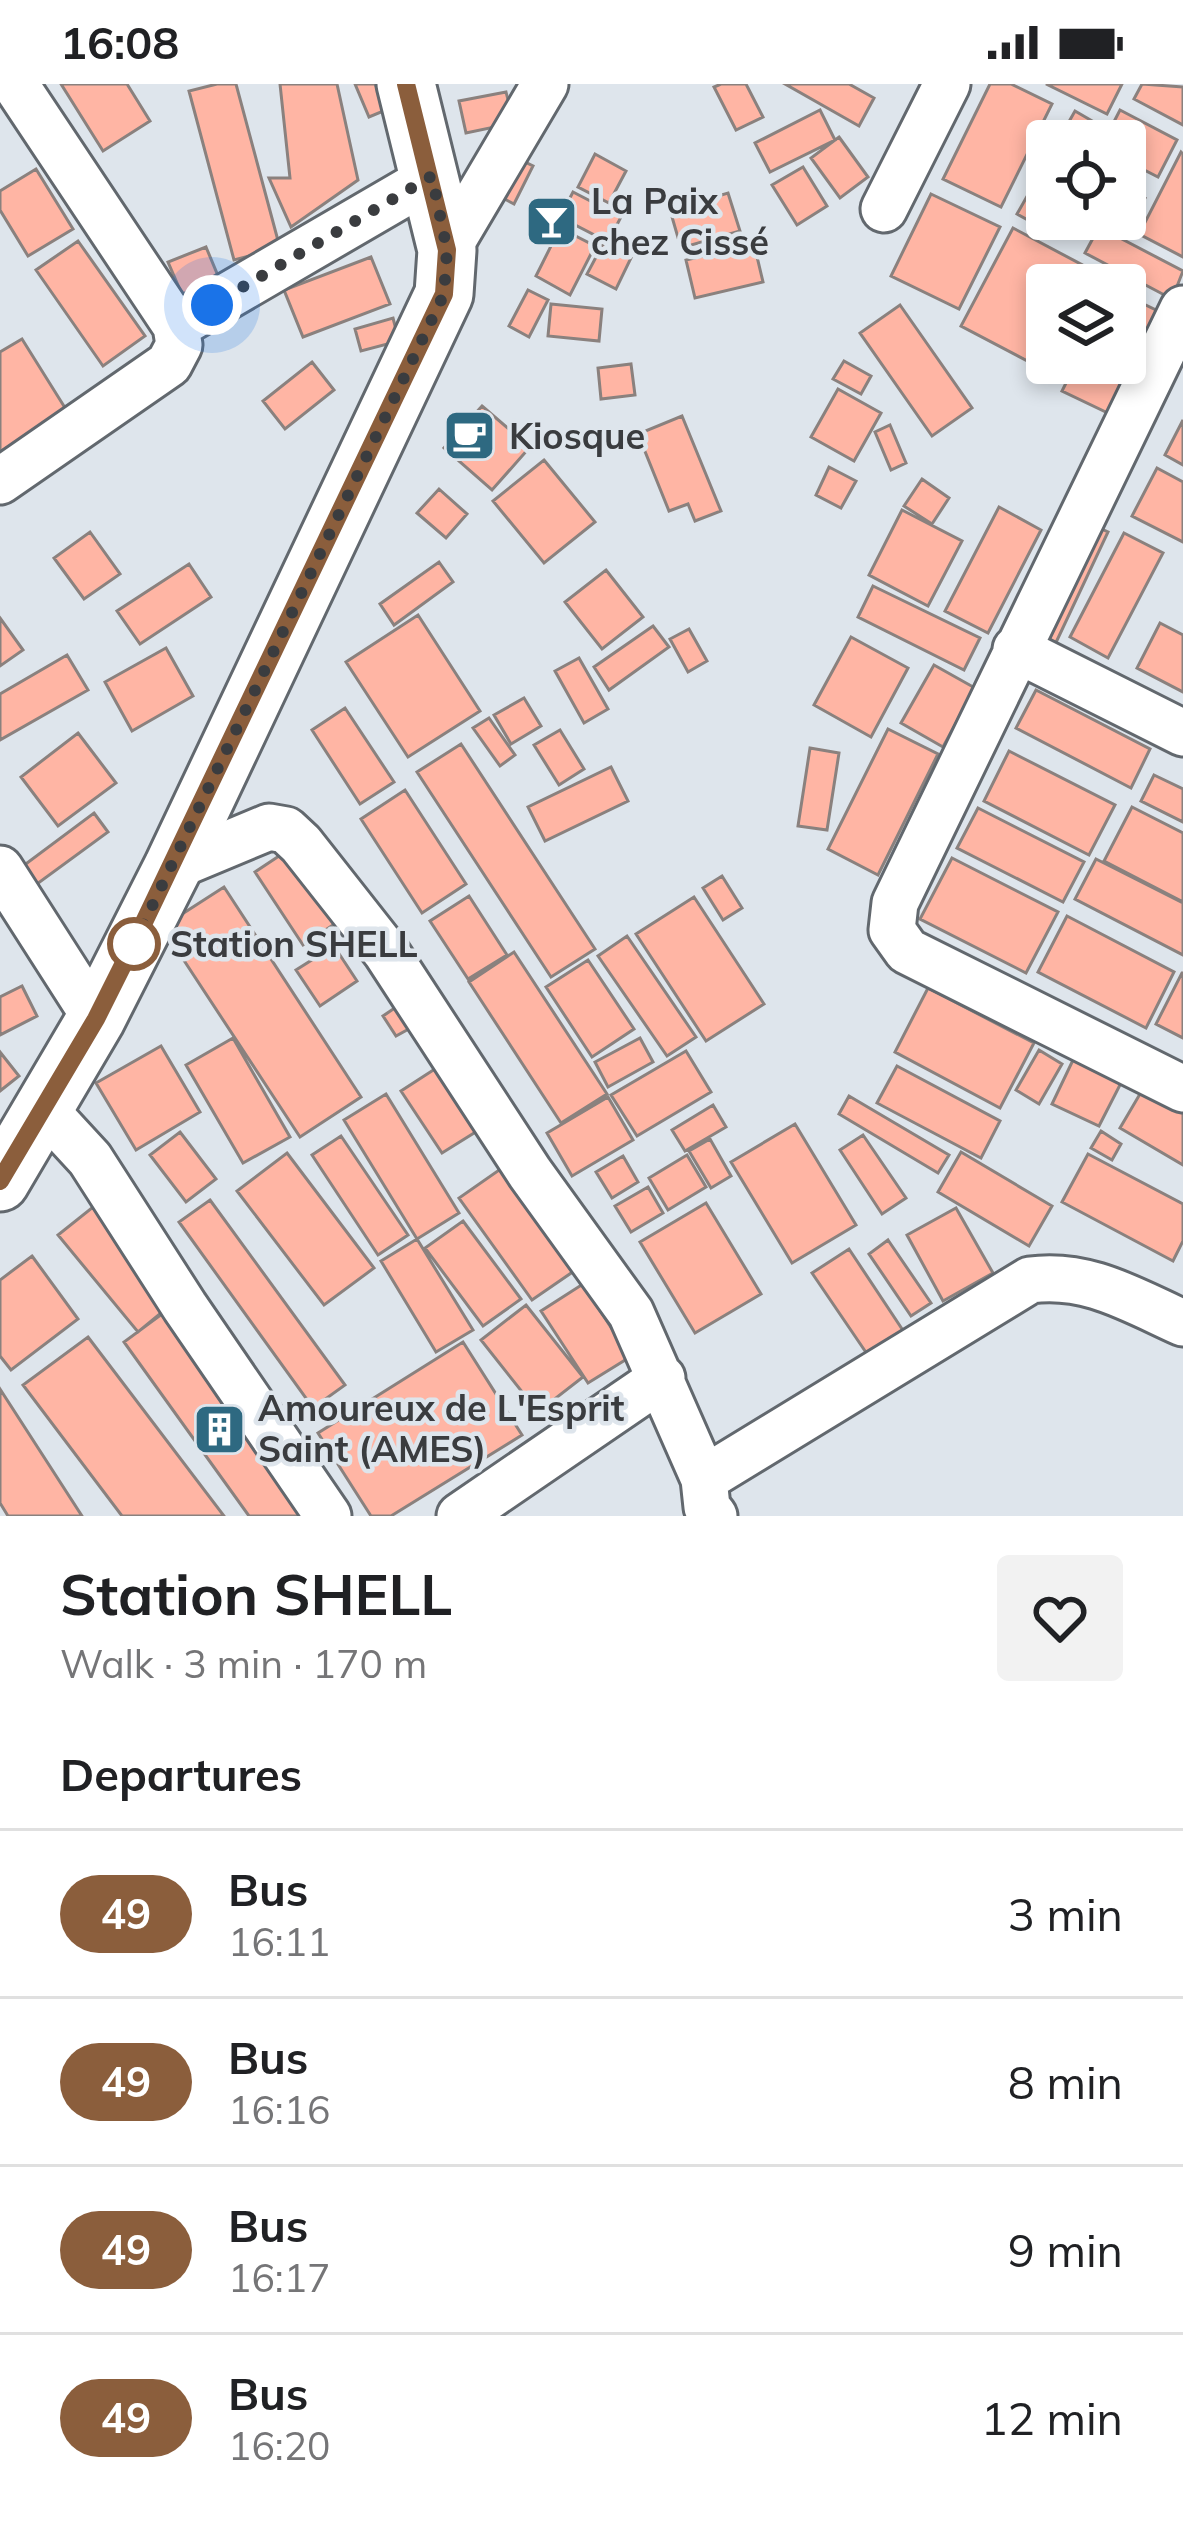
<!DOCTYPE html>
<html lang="en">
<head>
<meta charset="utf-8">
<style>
  :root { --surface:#fff; --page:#f2f2f2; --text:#202124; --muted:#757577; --line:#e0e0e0 }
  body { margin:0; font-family:Mulish,sans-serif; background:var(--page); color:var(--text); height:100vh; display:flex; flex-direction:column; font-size:45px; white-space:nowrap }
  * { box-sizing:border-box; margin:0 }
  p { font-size:39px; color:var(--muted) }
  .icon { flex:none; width:66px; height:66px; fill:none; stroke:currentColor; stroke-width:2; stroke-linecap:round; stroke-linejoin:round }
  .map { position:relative; height:1432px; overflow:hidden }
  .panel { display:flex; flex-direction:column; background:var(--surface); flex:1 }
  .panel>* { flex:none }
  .badge { padding:0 24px; border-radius:39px; font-size:42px; line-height:78px }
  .controls { position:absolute; left:1026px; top:36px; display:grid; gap:24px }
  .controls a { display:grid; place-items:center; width:120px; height:120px; border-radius:12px; background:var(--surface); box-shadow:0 6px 18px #0003; font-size:60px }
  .you { position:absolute; width:60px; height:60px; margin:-30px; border:9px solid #fff; border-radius:50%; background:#1a73e8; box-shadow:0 0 0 18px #1a73e833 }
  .map>.badge { position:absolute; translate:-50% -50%; box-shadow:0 0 0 6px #fff }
  h2 { padding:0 60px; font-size:45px; line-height:108px }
  .round { display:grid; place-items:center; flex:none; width:126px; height:126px; border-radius:12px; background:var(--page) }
  .head { display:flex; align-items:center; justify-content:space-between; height:204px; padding:0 60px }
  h1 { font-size:57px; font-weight:700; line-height:90px }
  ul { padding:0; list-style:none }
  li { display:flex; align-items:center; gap:36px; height:168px; padding:0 60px; border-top:3px solid var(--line) }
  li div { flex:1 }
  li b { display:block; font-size:45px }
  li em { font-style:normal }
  li .badge { min-width:132px; font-weight:700; text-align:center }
  .status { display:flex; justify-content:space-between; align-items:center; height:84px; padding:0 60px; background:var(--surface); direction:ltr }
  .status svg { height:33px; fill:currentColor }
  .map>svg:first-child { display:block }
  .building { fill:#ffb5a4; stroke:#8a817e; stroke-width:3 }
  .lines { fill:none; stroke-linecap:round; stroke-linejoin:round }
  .minor-casing { stroke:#62686e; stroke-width:51 }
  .tertiary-casing { stroke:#62686e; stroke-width:63 }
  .minor { stroke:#fff; stroke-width:45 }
  .tertiary { stroke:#fff; stroke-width:57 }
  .line-casing { stroke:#fff; stroke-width:27 }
  .line { stroke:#8b5e3c; stroke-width:18 }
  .walk { stroke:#3a3c3f; stroke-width:12; stroke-dasharray:0 21.6 }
  .stop-dot { fill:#fff; stroke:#8b5e3c; stroke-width:6 }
  .labels { text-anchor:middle; stroke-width:9; stroke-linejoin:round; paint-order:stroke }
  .poi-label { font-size:36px; font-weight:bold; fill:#3a3c3f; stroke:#dee5ec; text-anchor:start }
  .stop-label { font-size:36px; font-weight:bold; fill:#3a3c3f; stroke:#dee5ec; text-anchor:start }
</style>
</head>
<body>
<div class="status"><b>16:08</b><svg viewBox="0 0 49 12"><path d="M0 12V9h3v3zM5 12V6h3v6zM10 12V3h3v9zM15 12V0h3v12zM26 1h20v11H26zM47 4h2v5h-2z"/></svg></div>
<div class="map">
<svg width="1183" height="1432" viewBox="0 0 1183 1432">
  <rect width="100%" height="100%" fill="#dee5ec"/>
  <!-- building -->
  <path class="building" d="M61,0H127L150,37L103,67Z
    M217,0H236L280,164L234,176L189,7Z
    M280,0H337L358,96L291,143L269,94H290Z
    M355,0H375L386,26L369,33Z
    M721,0H746L763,33L736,46L714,3Z
    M785,0H849L874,14L859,42Z
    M990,0H1011L1052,20L1001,123L943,95Z
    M1046,0H1122L1107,30Z
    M1142,0L1183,3V41L1134,15Z
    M506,8L514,39L466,49L459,17Z
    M820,26L835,56L770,88L755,59Z
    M1120,26L1177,56L1158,93L1125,76V57H1104Z
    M1075,27L1106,45L1099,57H1058Z
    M839,53L868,93L840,114L811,74Z
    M1181,68L1183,70V173L1139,150Z
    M595,70L626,87L609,119L578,103Z
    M517,74L533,82L514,120L497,111Z
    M1046,79L1047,135H1069L1059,153L1017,130Z
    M803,83L827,122L797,141L772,101Z
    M36,85L73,145L28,172L0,126V107Z
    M1125,103L1145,114L1126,149L1099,135H1125Z
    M573,108L621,133L608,158L560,133Z
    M728,109L740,147L681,164L670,126Z
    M931,110L1000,143L959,225L891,192Z
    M1099,143L1183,187L1172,215L1085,169Z
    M560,144L595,162L570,211L536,192Z
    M1013,144L1107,194L1104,201H1047V279H1063L1056,292L961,242Z
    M78,157L145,252L103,282L36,186Z
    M603,160L631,174L616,205L587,190Z
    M754,160L763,198L695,214L686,176Z
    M206,163L221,199L184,215L168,178Z
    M371,173L390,220L303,253L284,206Z
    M528,206L548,216L529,253L509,242Z
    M1125,211L1160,228L1110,330L1062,307L1076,279H1125Z
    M551,220L602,225L599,257L548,252Z
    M900,221L972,324L932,352L860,249Z
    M393,234L399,257L361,267L355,245Z
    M22,255L67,327L0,368V268Z
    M844,277L871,292L861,310L833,295Z
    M312,278L334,306L285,345L263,317Z
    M631,280L635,311L601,315L598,284Z
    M838,305L881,329L854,377L811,353Z
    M482,322L530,363L492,406L444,364Z
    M682,332L721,427L695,437L688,420L669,427L638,350Z
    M1183,336V381L1165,371Z
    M890,341L906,379L891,386L875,348Z
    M544,376L595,438L544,479L493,417Z
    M829,383L856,397L841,424L816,411Z
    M1157,384L1183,398V458L1132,432Z
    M922,395L949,414L932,440L904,422Z
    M439,405L467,430L446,454L417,429Z
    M999,423L1041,446L988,549L945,527Z
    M902,426L962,457L928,522L869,491Z
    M1082,436L1108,448L1052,567L1026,555Z
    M90,448L120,490L84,515L54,474Z
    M1124,449L1163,469L1108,574L1070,553Z
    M439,478L453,498L394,541L380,520Z
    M189,480L211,513L140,560L117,527Z
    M606,486L643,533L602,565L565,518Z
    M873,502L980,554L964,586L858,533Z
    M418,531L480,627L408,673L346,578Z
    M0,534L23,566L0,582Z
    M1160,539L1183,551V608L1137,584Z
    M653,542L669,563L609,606L594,583Z
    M689,545L707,577L688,588L670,555Z
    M851,553L908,584L871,653L814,621Z
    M166,564L193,612L132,647L105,598Z
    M67,571L88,606L0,656V610Z
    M579,574L608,625L584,639L555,587Z
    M934,581L975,604L943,663L901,639Z
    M1036,606L1150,665L1131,704L1016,644Z
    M524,614L541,642L511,660L494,631Z
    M345,624L394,698L360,720L312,646Z
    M489,634L515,671L500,682L473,644Z
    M888,645L938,670L878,791L828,765Z
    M560,646L584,685L559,701L534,661Z
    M78,649L116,699L58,742L21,693Z
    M461,660L595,865L551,893L417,688Z
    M810,664L839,669L827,746L798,742Z
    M1009,667L1115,721L1089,771L984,717Z
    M611,683L628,717L545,757L528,723Z
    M1154,691L1183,705V738L1141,717Z
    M405,706L466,800L422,829L361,735Z
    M1132,723L1183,749V818L1104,777Z
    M978,724L1084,778L1063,818L957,764Z
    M94,729L108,748L37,800L23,782Z
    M291,764L339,837L303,861L255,788Z
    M952,774L1058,828L1026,889L920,835Z
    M1096,775L1183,819V871L1075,815Z
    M722,792L742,824L723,836L703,804Z
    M224,803L361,1013L300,1053L162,843Z
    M469,812L507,871L468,895L430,837Z
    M694,813L764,920L706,957L636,850Z
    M1067,832L1174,888L1146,944L1038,888Z
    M627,852L696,953L667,972L598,872Z
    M334,862L357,897L320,922L296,886Z
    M514,868L607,1010L561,1039L469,898Z
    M588,876L634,945L592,973L546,903Z
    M1182,889H1183V954L1156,940Z
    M22,902L37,932L0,951V913Z
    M928,904L1034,959L1000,1024L895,968Z
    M402,919L416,941L396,952L383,932Z
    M233,954L290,1053L243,1079L186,981Z
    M640,954L653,978L608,1003L595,978Z
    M161,962L200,1028L136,1066L96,999Z
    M1039,966L1062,980L1039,1020L1016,1006Z
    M686,967L711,1008L637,1052L611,1011Z
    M0,968L19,992L0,1007Z
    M1073,976L1121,999L1099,1042L1052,1020Z
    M441,981L482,1044L442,1069L401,1007Z
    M897,982L1000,1037L981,1074L877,1019Z
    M1147,998L1183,1020V1081L1120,1044Z
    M386,1010L459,1129L417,1155L344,1036Z
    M849,1012L949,1071L938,1089L839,1030Z
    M608,1013L633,1056L572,1092L547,1049Z
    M713,1021L726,1043L685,1067L672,1046Z
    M795,1040L856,1141L792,1179L731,1078Z
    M1101,1047L1121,1060L1112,1076L1091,1064Z
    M180,1048L216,1095L186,1118L150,1071Z
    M863,1051L906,1114L882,1130L840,1066Z
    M341,1052L408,1151L378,1171L312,1071Z
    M710,1055L731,1092L711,1104L689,1067Z
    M961,1068L1052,1122L1029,1162L938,1108Z
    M287,1069L374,1184L324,1221L237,1107Z
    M1088,1070L1183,1120V1157L1173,1177L1062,1118Z
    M687,1071L706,1103L668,1126L649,1094Z
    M623,1072L638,1098L612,1114L596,1088Z
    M502,1084L574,1187L532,1216L459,1114Z
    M648,1103L663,1129L631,1148L615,1122Z
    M210,1116L345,1301L313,1324L179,1138Z
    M706,1119L761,1210L695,1249L640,1158Z
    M93,1123L172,1220L138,1248L58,1151Z
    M956,1124L993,1189L943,1217L907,1151Z
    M463,1137L521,1215L483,1242L425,1164Z
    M417,1155L473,1246L436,1268L381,1177Z
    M888,1156L931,1219L911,1232L869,1170Z
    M849,1165L914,1263L878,1286L812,1189Z
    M32,1172L78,1235L11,1286L0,1272V1196Z
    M583,1200L630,1273L588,1299L541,1227Z
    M526,1221L583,1293L538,1328L481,1256Z
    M166,1227L313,1432H249L124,1258Z
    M88,1253L224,1432H122L23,1301Z
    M463,1258L522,1351L391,1432H371L318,1349Z
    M0,1305L82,1432H8L0,1419Z"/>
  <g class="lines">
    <defs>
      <path id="minor" d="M884,125L947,0
        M447,166L545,0
        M1183,225L895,819L892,846L907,867L1183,1005
        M176,242L432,93
        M0,397L169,280L179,261L176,242L15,0
        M1016,565L1183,649
        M173,783L269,743L286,746L301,760L386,868L530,1089L631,1229L704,1395L707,1423L714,1432
        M0,785L96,935
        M43,1024L90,1075L185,1223L328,1432
        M704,1395L1030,1196C1087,1188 1132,1216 1183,1239
        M460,1432L662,1294"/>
      <path id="tertiary" d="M0,1098L96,935L173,783L444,210L447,166L406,0"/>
    </defs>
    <!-- minor casing -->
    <use href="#minor" class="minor-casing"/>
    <!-- tertiary casing -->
    <use href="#tertiary" class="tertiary-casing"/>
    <!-- minor -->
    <use href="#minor" class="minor"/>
    <!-- tertiary -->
    <use href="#tertiary" class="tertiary"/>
  </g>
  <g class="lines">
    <defs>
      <path id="line" d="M0,1097L96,935L134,859L444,210L447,166L406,0"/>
    </defs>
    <!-- line casing -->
    <use href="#line" class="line-casing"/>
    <!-- line -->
    <use href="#line" class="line"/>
    <!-- walk -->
    <path class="walk" d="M134,860L444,210L447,166L432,92L212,221"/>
  </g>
  <!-- icons -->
  <defs>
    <symbol id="bar-square" viewBox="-11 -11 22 22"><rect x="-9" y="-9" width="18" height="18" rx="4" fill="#2e6981" stroke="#dee5ec"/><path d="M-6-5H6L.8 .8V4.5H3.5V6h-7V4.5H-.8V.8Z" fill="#fff"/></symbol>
    <symbol id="cafe-square" viewBox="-11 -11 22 22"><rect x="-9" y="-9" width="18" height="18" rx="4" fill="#2e6981" stroke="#dee5ec"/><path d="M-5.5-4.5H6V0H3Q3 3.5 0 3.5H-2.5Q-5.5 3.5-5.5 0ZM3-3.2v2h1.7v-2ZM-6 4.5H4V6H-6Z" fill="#fff"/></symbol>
    <symbol id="building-square" viewBox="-11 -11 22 22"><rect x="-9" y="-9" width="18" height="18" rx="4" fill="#2e6981" stroke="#dee5ec"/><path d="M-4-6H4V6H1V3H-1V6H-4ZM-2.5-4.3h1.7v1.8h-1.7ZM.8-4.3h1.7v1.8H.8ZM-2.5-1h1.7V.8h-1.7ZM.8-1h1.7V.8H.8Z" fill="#fff"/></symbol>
  </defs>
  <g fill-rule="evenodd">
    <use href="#bar-square" x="522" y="108" width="59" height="59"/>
    <use href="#cafe-square" x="440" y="322" width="59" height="59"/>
    <use href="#building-square" x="190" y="1316" width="59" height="59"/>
  </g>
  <!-- markers -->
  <circle class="stop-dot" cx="134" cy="860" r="24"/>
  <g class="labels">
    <!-- poi labels -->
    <g class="poi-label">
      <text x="591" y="130">La Paix<tspan x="591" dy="41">chez Cissé</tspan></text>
      <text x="509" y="365">Kiosque</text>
      <text x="258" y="1337">Amoureux de L'Esprit<tspan x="258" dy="41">Saint (AMES)</tspan></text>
    </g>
    <!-- stop labels -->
    <g class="stop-label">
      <text x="170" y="873">Station SHELL</text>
    </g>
  </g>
</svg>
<div class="controls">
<a><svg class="icon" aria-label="locate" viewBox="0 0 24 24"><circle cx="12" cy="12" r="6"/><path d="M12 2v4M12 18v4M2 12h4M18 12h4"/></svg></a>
<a><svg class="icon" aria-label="layers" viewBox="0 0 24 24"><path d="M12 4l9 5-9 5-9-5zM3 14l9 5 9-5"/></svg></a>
</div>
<div class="you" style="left:212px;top:221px"></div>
</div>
<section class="panel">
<div class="head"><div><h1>Station SHELL</h1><p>Walk · 3 min · 170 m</p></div><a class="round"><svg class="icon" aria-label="heart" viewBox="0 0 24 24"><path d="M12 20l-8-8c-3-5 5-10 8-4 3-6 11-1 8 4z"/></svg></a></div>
<h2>Departures</h2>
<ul>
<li><span class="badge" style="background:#8b5e3c;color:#fff">49</span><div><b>Bus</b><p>16:11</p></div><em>3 min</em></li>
<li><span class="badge" style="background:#8b5e3c;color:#fff">49</span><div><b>Bus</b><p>16:16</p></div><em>8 min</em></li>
<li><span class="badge" style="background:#8b5e3c;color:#fff">49</span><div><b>Bus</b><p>16:17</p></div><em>9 min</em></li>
<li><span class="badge" style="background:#8b5e3c;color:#fff">49</span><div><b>Bus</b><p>16:20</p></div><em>12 min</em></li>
</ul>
</section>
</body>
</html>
